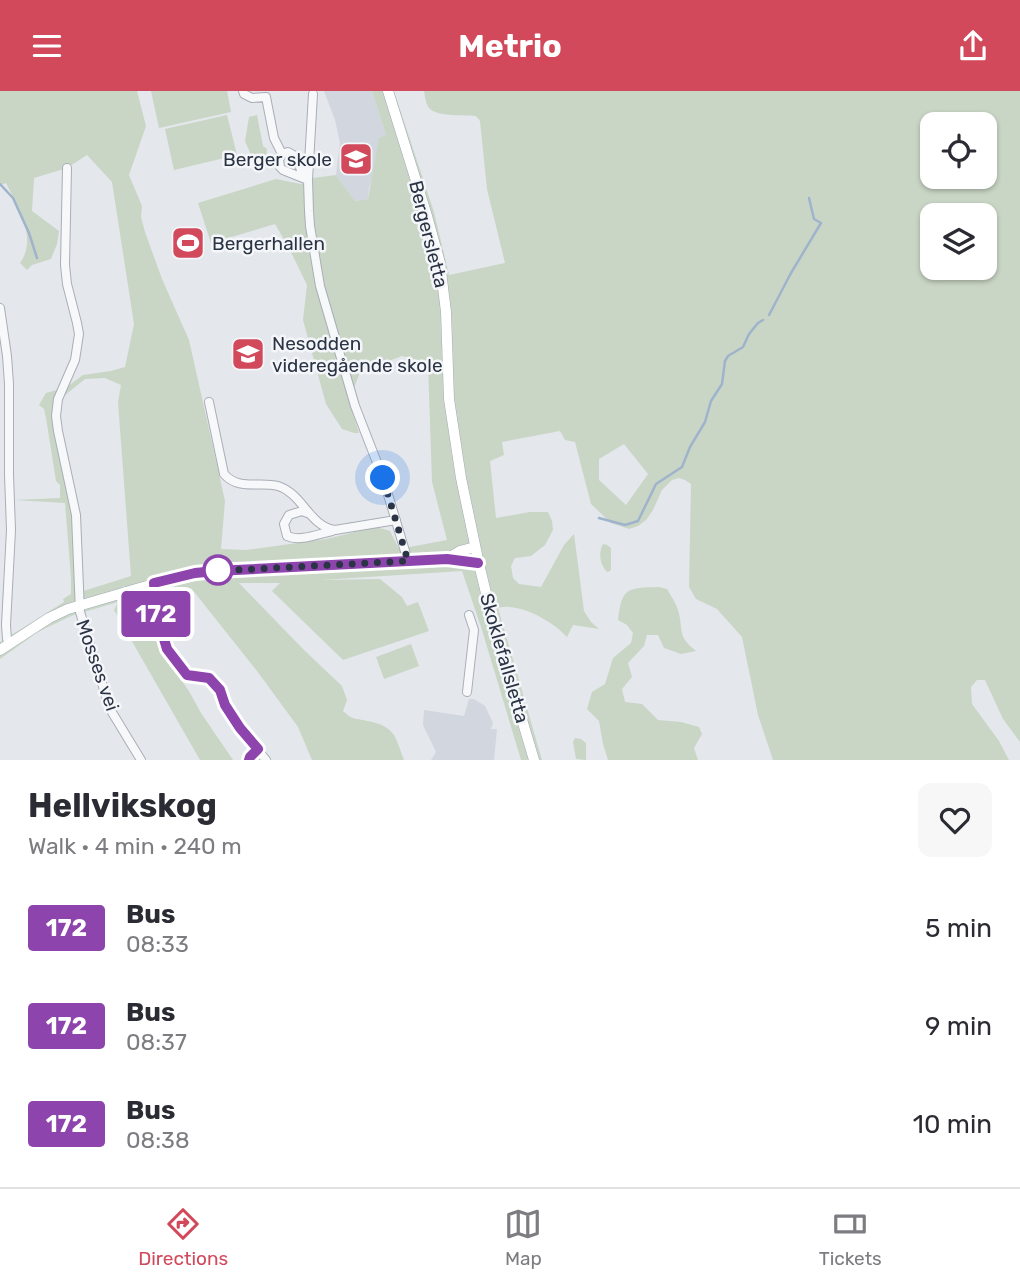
<!DOCTYPE html>
<html lang="en">
<head>
<meta charset="utf-8">
<style>
  :root { --surface:#fff; --page:#f7f7f7; --text:#2b2b33; --muted:#7c7c81; --line:#e1e1e2; --accent:#d1495b }
  body { margin:0; font-family:Rubik,sans-serif; background:var(--page); color:var(--text); height:100vh; display:flex; flex-direction:column; font-size:26px; white-space:nowrap }
  * { box-sizing:border-box; margin:0 }
  p { font-size:23px; color:var(--muted) }
  .icon { flex:none; width:38px; height:38px; fill:none; stroke:currentColor; stroke-width:2; stroke-linecap:round; stroke-linejoin:round }
  .map { position:relative; height:669px; overflow:hidden }
  .details { display:flex; flex-direction:column; background:var(--surface); flex:1 }
  .details>* { flex:none }
  .badge { padding:0 14px; border-radius:5px; font-size:24px; line-height:46px }
  .controls { position:absolute; left:920px; top:21px; display:grid; gap:14px }
  .controls a { display:grid; place-items:center; width:77px; height:77px; border-radius:14px; background:var(--surface); box-shadow:0 2px 5px #0004; font-size:35px }
  .you { position:absolute; width:35px; height:35px; margin:-18px; border:5px solid #fff; border-radius:50%; background:#1a73e8; box-shadow:0 0 0 10px #1a73e833 }
  .map>.badge { position:absolute; translate:-50% -50%; box-shadow:0 0 0 4px #fff }
  .round { display:grid; place-items:center; flex:none; width:74px; height:74px; border-radius:14px; background:var(--page) }
  .overview { display:flex; align-items:center; justify-content:space-between; height:119px; padding:0 28px }
  h1 { font-size:33px; font-weight:700; line-height:52px }
  ul { padding:0; list-style:none }
  li { display:flex; align-items:center; gap:21px; height:98px; padding:0 28px }
  li div { flex:1 }
  li b { display:block; font-size:26px }
  li em { font-style:normal }
  li .badge { min-width:77px; font-weight:700; text-align:center }
  header { display:flex; justify-content:space-between; align-items:center; height:91px; padding:0 28px; background:var(--accent); color:#fff; font-size:32px; font-weight:700 }
  .tab-bar { display:flex; justify-content:space-around; align-items:center; height:98px; border-top:2px solid var(--line); background:var(--surface); font-size:19px; color:var(--muted) }
  .tab-bar a { display:grid; justify-items:center; gap:4px }
  .tab-bar .on { color:var(--accent) }
  .map>svg:first-child { display:block }
  .built { fill:#d2d6de }
  .green { fill:#c9d6c5; fill-rule:evenodd }
  .lines { fill:none; stroke-linecap:round; stroke-linejoin:round }
  .stream { stroke:#9fb4cc; stroke-width:2.5 }
  .minor-casing { stroke:#a9aeb7; stroke-width:10 }
  .major-casing { stroke:#a3abb8; stroke-width:11 }
  .minor { stroke:#f7f8fa; stroke-width:8 }
  .major { stroke:#fff; stroke-width:10 }
  .line-casing { stroke:#fff; stroke-width:16 }
  .line { stroke:#8e44ad; stroke-width:10 }
  .walk { stroke:#2b3445; stroke-width:7; stroke-dasharray:0 12.6 }
  .stop-dot { fill:#fff; stroke:#8e44ad; stroke-width:3.5 }
  .labels { text-anchor:middle; stroke-width:5; stroke-linejoin:round; paint-order:stroke }
  .poi-label { font-size:19px; fill:#2b3445; stroke:#f4f6f9; text-anchor:start }
  .street-label { font-size:19px; fill:#2b3445; stroke:#f4f6f9 }
</style>
</head>
<body>
<header><svg class="icon" aria-label="menu" viewBox="0 0 24 24"><path d="M4 6h16M4 12h16M4 18h16"/></svg>Metrio<svg class="icon" aria-label="share" viewBox="0 0 24 24"><path d="M12 15V3M7 8l5-5 5 5M5 13v7h14v-7"/></svg></header>
<div class="map">
<svg width="1020" height="669" viewBox="0 0 1020 669">
  <rect width="100%" height="100%" fill="#e4e7ec"/>
  <!-- built -->
  <path class="built" d="M324,0H372L386,44L369,97L368,108L355,110L336,84L340,52L335,29Z
    M469,608H474L485,615L493,632L491,638H497L494,669H431L436,661L423,634L424,619L464,625Z"/>
  <!-- green -->
  <path class="green" d="M0,0H137L146,35L129,84L142,115L141,126L145,141L162,188L189,249L225,410L221,458L246,459L326,448L376,436L390,440L399,458L447,449L432,391L428,272L402,265L360,281L354,297L346,301L359,342H354L342,338L326,313L303,229L307,194L289,157L275,133L211,152L198,112L276,88L301,93L313,87L336,84L355,110L368,108L379,47L386,44L372,0H394L434,121L449,184L505,172L487,98L480,30L476,25C465,24 437,26 429,17C426,13 425,6 424,0H1020V651L1003,628L985,589H977L971,596L972,613L999,650L1009,669H773L758,624L742,546L717,518L696,508L689,496L691,393L685,389L679,387L672,389L662,399L653,419L646,429L638,435L629,438L611,432L591,413L575,351L565,349L560,340L502,351L504,364L490,370L496,427L530,421H548L552,430L553,439L545,454L531,465L515,467L511,475L513,487L519,493L541,496L564,454L574,443L584,520L591,531L599,538L573,534L567,546C553,530 519,511 498,517L542,669H521L482,539L462,480L321,489L380,488L402,506L407,515L418,511L429,540L343,569L272,500L280,492H239L304,559L342,595L347,609L343,620C352,628 352,627 363,629C394,635 394,641 404,669H312L298,636L257,580L191,497L187,508L148,521L167,569L189,600L201,622L233,669H200L114,519L118,511L71,525L38,541L0,568V551L64,511L63,508L71,503V487L65,412L14,409L60,407V394L56,390L46,327L44,318L39,314L46,302L67,296L83,284L111,280L125,276L134,233L112,91L87,64L67,77L34,87L32,120L59,140L57,153L51,168L32,174L27,179L20,172C38,147 18,117 6,92L0,94ZM933,33H985V86H933ZM933,124H985V177H933ZM105,287L121,294L118,311L131,485L77,502L74,427L54,329L64,305L85,288ZM624,353L648,383L626,414L599,389V368Z
    M151,0H227L231,21L159,37Z
    M227,24L237,64L174,79L165,38Z
    M257,24L263,55L267,58L266,71L255,73L245,50L249,26Z
    M603,453L607,454L611,457V478L610,480L607,481C600,474 598,462 603,453Z
    M659,496L667,498C671,505 676,512 678,519C684,539 676,544 696,560L681,563L664,557L658,544H647L644,555L628,572L632,586L622,598L625,611L642,613L658,629L681,631L699,636L702,643L694,657L698,669H608L603,653L599,630L587,618L592,601L605,593L613,567L631,552L633,542L627,534L618,529C622,496 627,497 659,496Z
    M411,553L419,575L384,588L376,566Z
    M575,647L581,648L586,652V669L576,668L573,651Z"/>
  <g class="lines">
    <!-- stream -->
    <path class="stream" d="M0,93L13,107L29,142L37,167
      M769,224L791,182L821,132L814,128L809,107
      M599,427L625,434L638,430L656,393L682,376L690,356L705,331L711,310L722,293L725,270L728,265L743,256L749,243L758,232L763,229"/>
    <defs>
      <path id="minor" d="M243,0L244,3L252,7L266,6L274,47L282,63
        M313,3L308,89L309,120L310,135L320,195L355,315L383,387L408,470
        M67,77L65,174L67,193L77,232L79,243L75,269L58,308L56,325L58,340L76,424L80,521L110,618L141,669
        M303,86L297,66L288,61L282,63L279,69L280,76L283,79L308,89
        M0,217L7,265L9,293V384L11,439L6,534L7,548L10,552
        M209,311L224,383C239,400 259,390 278,395C303,403 309,435 335,439L396,429
        M310,423L302,420L289,424L284,433L287,445C300,451 318,443 332,440
        M154,492L156,521L167,558L187,584L209,587C222,602 227,619 238,635C246,647 257,658 266,669
        M142,496L155,521
        M467,601L474,539L469,524
        M249,669L250,666L258,658"/>
      <path id="major" d="M388,0L427,125L440,172L446,221L449,308L461,387L479,473L493,531L534,669
        M447,468L460,460L475,456
        M0,559L49,527L68,518L174,487L216,480L428,469H447L479,473"/>
    </defs>
    <!-- minor casing -->
    <use href="#minor" class="minor-casing"/>
    <!-- major casing -->
    <use href="#major" class="major-casing"/>
    <!-- minor -->
    <use href="#minor" class="minor"/>
    <!-- major -->
    <use href="#major" class="major"/>
  </g>
  <g class="lines">
    <defs>
      <path id="line" d="M249,669L250,666L258,658L240,637L225,614L220,599L209,587L187,584L167,558L156,521L154,492L195,482L216,480L447,468L478,472"/>
    </defs>
    <!-- line casing -->
    <use href="#line" class="line-casing"/>
    <!-- line -->
    <use href="#line" class="line"/>
    <!-- walk -->
    <path class="walk" d="M218,479L216,480L408,470L383,387"/>
  </g>
  <!-- icons -->
  <defs>
    <symbol id="school-square" viewBox="-11 -11 22 22"><rect x="-9" y="-9" width="18" height="18" rx="4" fill="#d1495b" stroke="#f4f6f9"/><path d="M0-5L7-2L0 1L-7-2ZM-4 1L0 2.5L4 1V4Q0 6-4 4Z" fill="#fff"/></symbol>
    <symbol id="stadium-square" viewBox="-11 -11 22 22"><rect x="-9" y="-9" width="18" height="18" rx="4" fill="#d1495b" stroke="#f4f6f9"/><path d="M0-5a6.5 5 0 1 0 0 10a6.5 5 0 1 0 0-10ZM-3.5-1.8h7v3.6h-7Z" fill="#fff"/></symbol>
  </defs>
  <g fill-rule="evenodd">
    <use href="#school-square" x="337" y="49" width="38" height="38"/>
    <use href="#stadium-square" x="169" y="133" width="38" height="38"/>
    <use href="#school-square" x="229" y="244" width="38" height="38"/>
  </g>
  <!-- markers -->
  <circle class="stop-dot" cx="218" cy="479" r="14"/>
  <g class="labels">
    <!-- poi labels -->
    <g class="poi-label">
      <text x="332" y="75" text-anchor="end">Berger skole</text>
      <text x="212" y="159">Bergerhallen</text>
      <text x="272" y="259">Nesodden<tspan x="272" dy="22">videregående skole</tspan></text>
    </g>
    <!-- street labels -->
    <g class="street-label">
      <text transform="translate(429 143) rotate(76)" y="7">Bergersletta</text>
      <text transform="translate(505 567) rotate(74)" y="7">Skoklefallsletta</text>
      <text transform="translate(98 574) rotate(71)" y="7">Mosses vei</text>
    </g>
  </g>
</svg>
<div class="controls">
<a><svg class="icon" aria-label="locate" viewBox="0 0 24 24"><circle cx="12" cy="12" r="6"/><path d="M12 2v4M12 18v4M2 12h4M18 12h4"/></svg></a>
<a><svg class="icon" aria-label="layers" viewBox="0 0 24 24"><path d="M12 4l9 5-9 5-9-5zM3 14l9 5 9-5"/></svg></a>
</div>
<div class="you" style="left:383px;top:387px"></div>
<b class="badge" style="left:156px;top:523px;background:#8e44ad;color:#fff">172</b>
</div>
<section class="details">
<div class="overview"><div><h1>Hellvikskog</h1><p>Walk · 4 min · 240 m</p></div><a class="round"><svg class="icon" aria-label="heart" viewBox="0 0 24 24"><path d="M12 20l-8-8c-3-5 5-10 8-4 3-6 11-1 8 4z"/></svg></a></div>
<ul>
<li><span class="badge" style="background:#8e44ad;color:#fff">172</span><div><b>Bus</b><p>08:33</p></div><em>5 min</em></li>
<li><span class="badge" style="background:#8e44ad;color:#fff">172</span><div><b>Bus</b><p>08:37</p></div><em>9 min</em></li>
<li><span class="badge" style="background:#8e44ad;color:#fff">172</span><div><b>Bus</b><p>08:38</p></div><em>10 min</em></li>
</ul>
</section>
<nav class="tab-bar">
<a class="on"><svg class="icon" aria-label="directions" viewBox="0 0 24 24"><path d="M12 3l9 9-9 9-9-9zM9 14v-3h6M13 9l2 2-2 2"/></svg>Directions</a>
<a><svg class="icon" aria-label="map" viewBox="0 0 24 24"><path d="M3 6l6-2 6 2 6-2v14l-6 2-6-2-6 2zM9 4v14M15 6v14"/></svg>Map</a>
<a><svg class="icon" aria-label="tickets" viewBox="0 0 24 24"><path d="M3 7h18v10H3zM15 7v10"/></svg>Tickets</a>
</nav>
</body>
</html>
